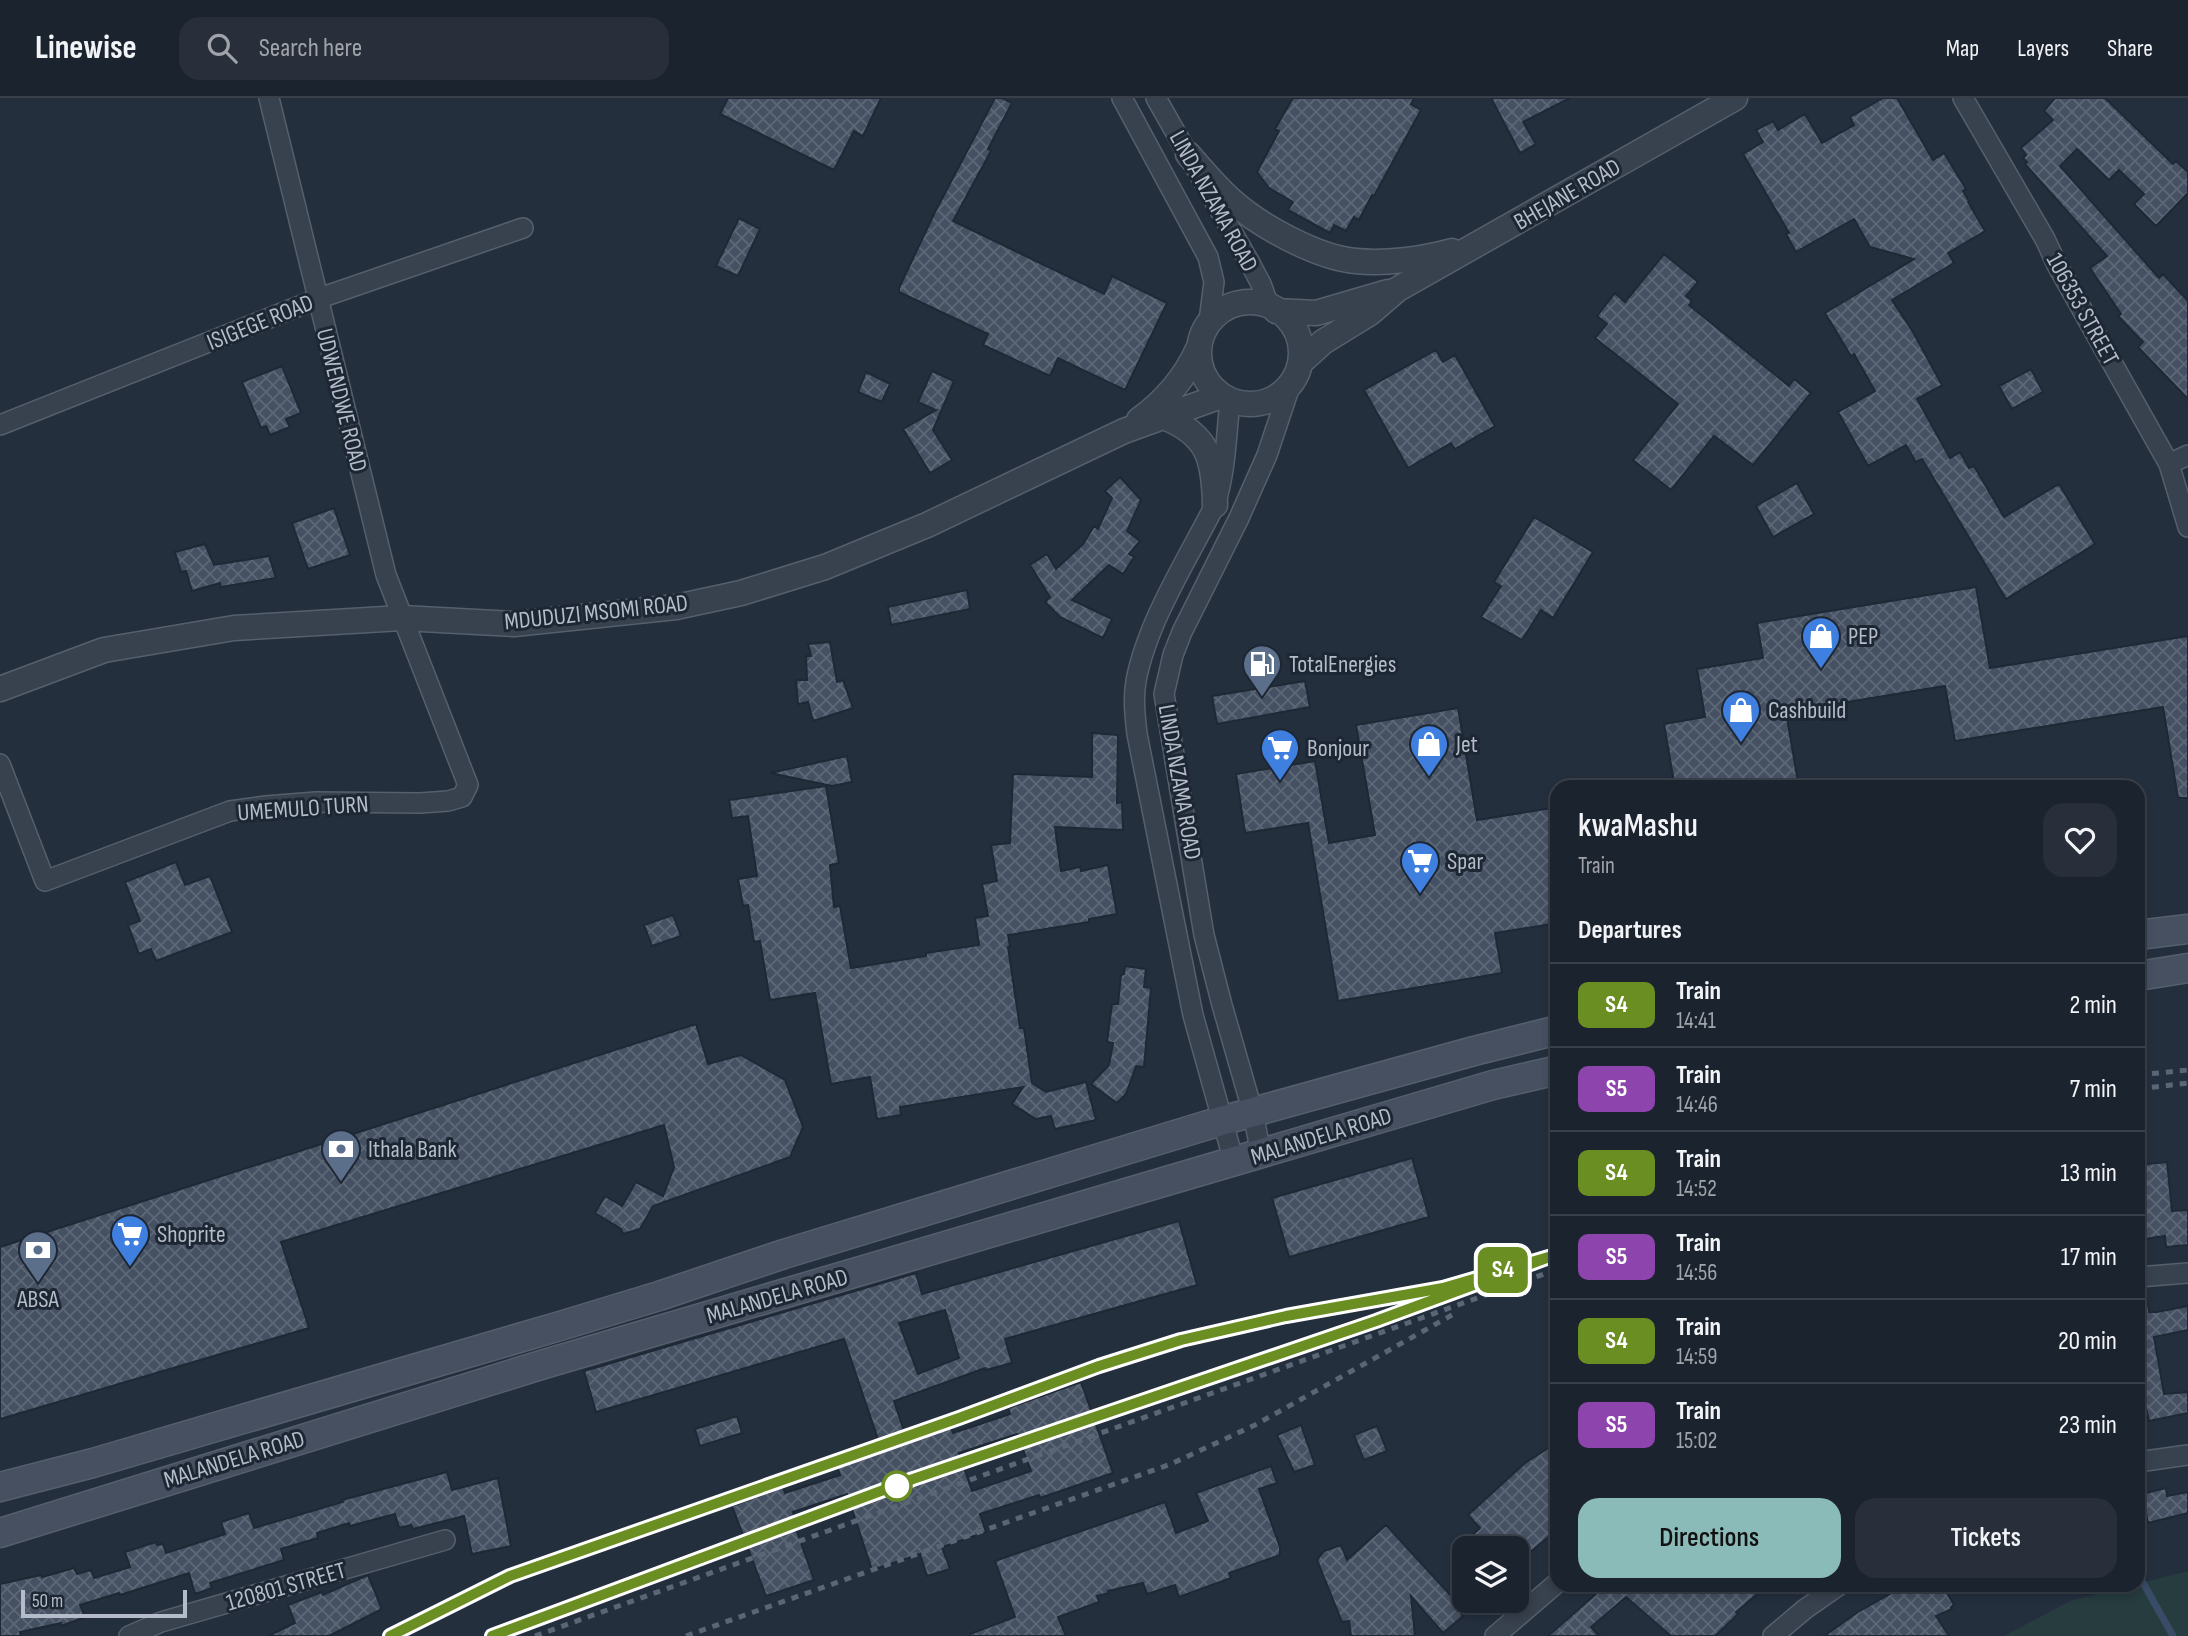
<!DOCTYPE html>
<html lang="en">
<head>
<meta charset="utf-8">
<style>
  :root { --surface:#1b232e; --page:#282f3a; --text:#f1f3f6; --muted:#a0a4aa; --line:#39404a; --accent:#8bbbb9 }
  body { margin:0; font-family:"Sofia Sans Condensed",sans-serif; background:var(--page); color:var(--text); height:100vh; display:flex; flex-direction:column; font-size:26px; white-space:nowrap }
  * { box-sizing:border-box; margin:0 }
  p { font-size:23px; color:var(--muted) }
  .icon { flex:none; width:38px; height:38px; fill:none; stroke:currentColor; stroke-width:2; stroke-linecap:round; stroke-linejoin:round }
  .map { position:relative; flex:1; overflow:hidden }
  .panel { position:absolute; left:1550px; top:682px; width:595px; height:812px; display:flex; flex-direction:column; background:var(--surface); border-radius:21px; box-shadow:0 4px 10px #0003,0 0 0 2px var(--line) }
  .panel>* { flex:none }
  .badge { padding:0 14px; border-radius:10px; font-size:24px; line-height:46px }
  .fabs { position:absolute; left:1452px; top:1438px; display:grid; gap:14px }
  .fabs a { display:grid; place-items:center; width:77px; height:77px; border-radius:14px; background:var(--surface); box-shadow:0 4px 10px #0003,0 0 0 2px var(--line); font-size:35px }
  .scale { position:absolute; left:21px; bottom:18px; width:166px; box-sizing:border-box; padding-left:7px; border:4px solid #b4bcc9; border-top:0; font-size:19px; line-height:24px; white-space:nowrap; color:#b4bcc9; -webkit-text-stroke:5px #1d2633; paint-order:stroke }
  .map>.badge { position:absolute; translate:-50% -50%; box-shadow:0 0 0 4px #fff }
  h2 { padding:0 28px; font-size:26px; line-height:63px }
  .round { display:grid; place-items:center; flex:none; width:74px; height:74px; border-radius:21px; background:var(--page) }
  .headline { display:flex; align-items:center; justify-content:space-between; height:119px; padding:0 28px }
  h1 { font-size:33px; font-weight:600; line-height:52px }
  .cta { display:flex; gap:14px; margin-top:auto; padding:14px 28px }
  .cta a { flex:1; height:80px; border-radius:21px; background:var(--accent); color:#111; font-size:28px; font-weight:600; line-height:80px; text-align:center }
  .cta a+a { background:var(--page); color:var(--text) }
  ul { padding:0; list-style:none }
  li { display:flex; align-items:center; gap:21px; height:84px; padding:0 28px; border-top:2px solid var(--line) }
  li div { flex:1 }
  li b { display:block; font-size:26px }
  li em { font-style:normal }
  li .badge { min-width:77px; font-weight:700; text-align:center }
  header { display:flex; align-items:center; gap:42px; box-sizing:border-box; height:98px; padding:0 35px; background:var(--surface); border-bottom:2px solid var(--line) }
  header strong { font-size:33px }
  nav { display:flex; gap:38px; margin-inline-start:auto; font-size:24px }
  .search { width:490px; height:63px; background:var(--page); display:flex; align-items:center; gap:18px; box-sizing:border-box; padding:0 24px; border-radius:21px; color:var(--muted); font-size:26px }
  .map>svg:first-child { display:block }
  .grass { fill:#263c3f }
  .lines { fill:none; stroke-linecap:round; stroke-linejoin:round }
  .stream { stroke:#394c67; stroke-width:7 }
  .building { fill:url(#building-cross-hatch); stroke:#1f2835; stroke-width:2; fill-rule:evenodd }
  .minor-casing { stroke:#565f6c; stroke-width:22 }
  .tertiary-casing { stroke:#565f6c; stroke-width:27 }
  .secondary-casing { stroke:#565f6c; stroke-width:31 }
  .minor { stroke:#38414e; stroke-width:19 }
  .tertiary { stroke:#38414e; stroke-width:24 }
  .secondary { stroke:#465061; stroke-width:28 }
  .rail { stroke:#5a6575; stroke-width:5; stroke-dasharray:7 7; stroke-linecap:butt }
  .line-casing { stroke:#fff; stroke-width:16 }
  .line { stroke:#6b8e23; stroke-width:10 }
  .stop-dot { fill:#fff; stroke:#6b8e23; stroke-width:3.5 }
  .labels { text-anchor:middle; stroke-width:6; stroke-linejoin:round; paint-order:stroke }
  .street-label { font-size:24px; fill:#b4bcc9; stroke:#1d2633 }
  .poi-label { font-size:24px; fill:#b4bcc9; stroke:#1d2633; text-anchor:start }
</style>
</head>
<body>
<header>
<strong>Linewise</strong>
<div class="search"><svg class="icon" aria-label="search" viewBox="0 0 24 24"><circle cx="10" cy="10" r="6"/><path d="M15 15l6 6"/></svg>Search here</div>
<nav><a>Map</a><a>Layers</a><a>Share</a></nav>
</header>
<div class="map">
<svg width="2188" height="1538" viewBox="0 0 2188 1538">
  <defs>
    <pattern id="building-cross-hatch" width="8" height="8" patternUnits="userSpaceOnUse" patternTransform="scale(1.75)"><rect width="8" height="8" fill="#455162"/><path d="M0 0l8 8M0 8l8-8" fill="none" stroke="#5d6877"/></pattern>
  </defs>
  <rect width="100%" height="100%" fill="#242f3e"/>
  <!-- grass -->
  <path class="grass" d="M2188,1473V1538H2004L2070,1503Z"/>
  <g class="lines">
    <!-- stream -->
    <path class="stream" d="M2138,1476L2173,1538"/>
  </g>
  <!-- building -->
  <path class="building" d="M728,0H881L863,38L854,33L834,72L720,16Z
    M995,0H1002L1012,5L988,51L991,53L953,123L1104,196L1112,178L1167,205L1125,292L1058,260L1050,278L983,247L988,236L899,194V190L935,114Z
    M1293,0H1414L1411,6L1421,12L1374,98L1372,97L1359,122L1354,119L1346,133L1334,127L1330,135L1288,112L1293,104L1269,90L1257,74L1279,33L1275,31Z
    M1491,0H1570L1523,24L1536,46L1520,55Z
    M1883,0H1897L1933,62L1944,55L1966,91L1963,93L1969,103L1968,104L1985,133L1948,155L1954,165L1892,202L1913,234L1942,287L1917,301L1950,360L1960,354L1969,370L1974,368L2004,419L2059,386L2095,446L2006,501L1922,361L1916,364L1906,347L1868,368L1838,314L1875,293L1854,256L1851,258L1825,215L1914,161L1870,149L1854,121L1796,154L1786,136L1789,135L1743,56L1763,44L1756,32L1773,23L1778,32L1805,16L1822,45L1854,27L1850,19Z
    M2055,0H2105L2173,66L2176,63L2188,74V95L2156,128L2134,106L2144,96L2119,72L2109,82L2077,51L2060,68L2159,180L2163,176L2188,203V301L2138,249L2143,244L2118,218L2121,216L2090,170L2107,158L2025,66L2027,64L2023,60L2026,57L2021,50L2053,22L2044,13Z
    M739,120L760,131L738,178L716,168Z
    M1664,156L1698,184L1686,198L1692,203L1689,207L1789,288L1794,281L1811,295L1753,367L1714,338L1671,392L1633,362L1678,306L1595,240L1607,226L1597,218L1615,195L1625,204Z
    M1436,252L1443,264L1455,257L1495,328L1455,351L1451,345L1408,370L1364,292Z
    M282,268L301,315L286,321L290,329L270,337L266,328L261,330L242,284Z
    M2031,271L2043,294L2012,311L1999,288Z
    M932,273L954,283L933,332L952,362L930,375L903,331L936,312L918,304Z
    M866,274L890,286L882,304L858,294Z
    M1120,379L1141,402L1127,433L1140,443L1129,456L1134,459L1123,476L1109,467L1072,502L1112,521L1103,540L1060,519L1045,504L1050,499L1030,467L1047,456L1056,471L1083,446L1094,428L1098,431L1112,400L1105,393Z
    M1797,385L1814,416L1773,439L1756,408Z
    M334,410L350,457L308,471L292,425Z
    M1534,419L1593,454L1553,520L1541,512L1522,542L1481,519L1501,488L1494,484Z
    M205,446L214,467L269,458L276,480L221,489L220,485L192,493L186,473L181,474L175,454Z
    M1976,489L1990,570L2188,538V700H2178L2163,609L1955,643L1945,588L1786,614L1799,690H1675L1664,626L1705,619L1697,571L1763,560L1757,525Z
    M967,492L970,511L891,527L888,509Z
    M830,544L837,584L843,582L853,610L813,623L808,604L798,606L796,582H807L806,558H811L808,546Z
    M1305,583L1310,609L1217,626L1212,598Z
    M1458,610L1477,722L1558,709V825L1495,835L1502,875L1338,903L1308,725L1245,735L1236,676L1315,663L1329,745L1375,737L1356,627Z
    M1092,635L1118,637L1117,705L1122,704L1123,732L1055,729L1061,773L1080,769L1081,773L1108,767L1117,816L1089,821V824L1008,837L1010,848L1008,849L1020,930H1024L1032,985L1046,994L1086,984L1096,1022L1055,1031L1051,1018L1036,1021L1012,1006L1023,989L900,1009L901,1017L877,1021L870,979L831,986L815,895L770,902L760,843L754,844L748,807L743,808L738,781L757,778L748,718L732,720L729,702L826,688L839,765L830,767L834,809L840,808L851,870L926,858V855L979,847L975,820L988,818L982,786L997,783L991,747L1010,745L1013,676L1092,679Z
    M847,658L852,684L832,688L770,675Z
    M176,764L185,787L210,778L232,834L156,863L151,851L139,856L128,827L140,823L125,784Z
    M673,817L681,838L652,848L644,827Z
    M1125,868L1146,871L1144,889L1151,890L1144,969L1136,968L1126,996L1117,1005L1091,986L1109,967L1113,945L1107,944L1112,906H1118L1121,877L1124,876Z
    M696,926L708,966L741,957L785,982L803,1029L790,1059L653,1108L640,1131L623,1136L621,1131L595,1115L605,1098L622,1108L636,1084L663,1098L674,1069L664,1027L281,1144L309,1230L0,1321V1149Z
    M1412,1060L1429,1119L1289,1159L1272,1100Z
    M2167,1064L2172,1113L2188,1112V1147L2166,1149L2165,1138L2138,1142V1067Z
    M1179,1123L1197,1187L1005,1241L1012,1265L986,1272L985,1270L894,1303L907,1342L950,1327L953,1335L1010,1316L1008,1310L1081,1284L1113,1375L1040,1400L1039,1397L980,1416L986,1434L942,1449L950,1471L927,1478L920,1456L872,1472L847,1396L793,1414L795,1421L793,1422L814,1482L766,1498L732,1408L783,1389L785,1395L840,1377L836,1365L881,1350L844,1241L596,1314L584,1273L916,1175L922,1196ZM945,1212L959,1260L918,1276L899,1225ZM1017,1336L1031,1373L972,1393L959,1355Z
    M2138,1206H2148L2149,1214H2157L2188,1208V1232L2154,1239L2164,1296L2188,1294V1315L2149,1323L2138,1274Z
    M737,1318L742,1335L700,1348L695,1331Z
    M1301,1327L1315,1367L1294,1374L1277,1337Z
    M1377,1328L1387,1353L1364,1362L1354,1337Z
    M1558,1344V1431L1517,1465V1451H1480L1469,1440L1480,1430L1468,1417L1525,1365Z
    M1271,1368L1277,1385L1259,1391L1280,1449V1457L1229,1475L1231,1480L1179,1499L1175,1487L1147,1496L1143,1485L1108,1493L1109,1495L1097,1498L1099,1504L1058,1519L1066,1538H971L970,1536L1015,1519L995,1463L1165,1404L1176,1435L1208,1423L1196,1395Z
    M447,1374L452,1392L498,1380L511,1448L472,1456L464,1418L413,1431L411,1427L399,1430L395,1416L350,1428L349,1425L317,1435L318,1440L281,1451L284,1462L210,1485L212,1490L195,1496L189,1475L120,1497L119,1495L80,1507L85,1519L61,1528V1525L20,1534L21,1538H0V1486L41,1477L42,1479L74,1470L77,1476L91,1472L94,1480L130,1469L125,1454L156,1444L157,1447L163,1446L166,1455L225,1436L221,1424L249,1415L254,1430L343,1404L342,1402Z
    M2166,1390L2167,1398L2188,1394V1415L2148,1425L2142,1396Z
    M1386,1427L1465,1513L1461,1516L1463,1518L1443,1535L1411,1498L1415,1538H1351L1349,1523L1342,1524L1317,1462L1324,1453L1341,1447L1347,1462Z
    M368,1477L381,1509L380,1512L329,1538H268L295,1525L288,1507L322,1494L323,1497Z
    M1605,1488H1767L1736,1514L1738,1516L1715,1538H1671L1626,1499L1591,1529L1599,1538H1548Z
    M1904,1488H1943L1954,1507L1951,1509L1952,1511L1936,1518L1949,1538H1824L1858,1514Z"/>
  <g class="lines">
    <defs>
      <path id="minor" d="M1122,0L1208,159L1214,184L1209,223
        M1156,0L1251,167L1261,186L1269,208
        M1963,0L2045,141L2057,167L2169,366L2188,429
        M1230,303C1226,339 1226,372 1215,407C1188,460 1147,524 1136,583C1133,601 1135,618 1137,636L1193,917L1234,1064
        M0,327L317,201L523,130
        M2169,366L2188,357
        M0,666L45,783L230,713L266,708L316,704L420,705L448,703L462,699L468,687L386,477L269,0
        M1261,1056L1253,1015L1222,907L1204,837L1164,596L1173,557L1182,534L1239,420L1267,357L1290,288
        M2138,1179L2188,1175
        M2138,1364L2188,1357
        M129,1538L161,1524L445,1442
        M1495,1538L1558,1484
        M1773,1538L1805,1511L1838,1488"/>
      <path id="tertiary" d="M1188,56C1202,72 1216,89 1232,103C1260,128 1318,160 1356,163C1385,166 1424,161 1452,153
        M1199 255a51 51 0 1 1 102 0a51 51 0 1 1-102 0Z
        M1276,213L1316,215L1388,194
        M1301,264L1323,244L1370,215L1398,191L1735,0
        M1164,319C1209,337 1214,362 1215,407
        M1139,322C1165,303 1185,280 1198,251
        M0,591L104,552L234,530L402,520L514,526L676,509L741,495L825,469L927,427L1124,333L1221,298"/>
      <path id="secondary" d="M2138,837L2188,831
        M2138,878L2188,870
        M0,1389L93,1365L560,1228L659,1198L784,1156L1221,1023L1474,953L1558,932
        M0,1435L541,1267L1493,987L1558,972"/>
    </defs>
    <!-- minor casing -->
    <use href="#minor" class="minor-casing"/>
    <!-- tertiary casing -->
    <use href="#tertiary" class="tertiary-casing"/>
    <!-- secondary casing -->
    <use href="#secondary" class="secondary-casing"/>
    <!-- minor -->
    <use href="#minor" class="minor"/>
    <!-- tertiary -->
    <use href="#tertiary" class="tertiary"/>
    <!-- secondary -->
    <use href="#secondary" class="secondary"/>
    <!-- rail -->
    <path class="rail" d="M2138,977L2188,972
      M2138,991L2188,985
      M390,1538L511,1478L959,1320L1099,1268L1181,1242L1286,1218L1443,1190L1552,1158
      M492,1538L913,1381L1446,1197
      M535,1538L1558,1171
      M686,1538L1171,1366L1255,1327L1452,1217"/>
  </g>
  <g class="lines">
    <defs>
      <path id="line" d="M390,1538L510,1478L959,1320L1099,1268L1181,1242L1286,1218L1443,1190L1552,1158L1376,1223L913,1381L492,1538"/>
    </defs>
    <!-- line casing -->
    <use href="#line" class="line-casing"/>
    <!-- line -->
    <use href="#line" class="line"/>
  </g>
  <!-- icons -->
  <defs>
    <symbol id="shop-pin" viewBox="-11 -11 22 30"><path d="M0 17L-7.5 6A9.5 9.5 0 1 1 7.5 6Z" fill="#3f7fe0" stroke="#1d2633"/><path d="M-5-2.5h2.3a2.7 3.5 0 0 1 5.4 0H5L5.5 6h-11ZM-1.5-2.5h3a1.5 2.3 0 0 0-3 0Z" fill="#fff"/></symbol>
    <symbol id="fuel-pin" viewBox="-11 -11 22 30"><path d="M0 17L-7.5 6A9.5 9.5 0 1 1 7.5 6Z" fill="#5c6f8a" stroke="#1d2633"/><path d="M-5.5-6h7V0h2V4h1.3V-2.5L3-4.5l.8-.8L6-3V5H2.5V1h-1V6h-7ZM-4.2-4.7v3.2H.2V-4.7Z" fill="#fff"/></symbol>
    <symbol id="supermarket-pin" viewBox="-11 -11 22 30"><path d="M0 17L-7.5 6A9.5 9.5 0 1 1 7.5 6Z" fill="#3f7fe0" stroke="#1d2633"/><path d="M-6-5.5h2.5l.6 2H6L4.5 2H-2.5L-4.4-4H-6ZM-1.5 3.2a1.3 1.3 0 1 0 .1 0ZM3 3.2a1.3 1.3 0 1 0 .1 0Z" fill="#fff"/></symbol>
    <symbol id="bank-pin" viewBox="-11 -11 22 30"><path d="M0 17L-7.5 6A9.5 9.5 0 1 1 7.5 6Z" fill="#5c6f8a" stroke="#1d2633"/><path d="M-6-4H6V4H-6ZM0-2.3a2.3 2.3 0 1 0 0 4.6a2.3 2.3 0 1 0 0-4.6Z" fill="#fff"/></symbol>
  </defs>
  <g fill-rule="evenodd">
    <use href="#shop-pin" x="1799" y="516" width="44" height="60"/>
    <use href="#fuel-pin" x="1240" y="544" width="44" height="60"/>
    <use href="#shop-pin" x="1719" y="590" width="44" height="60"/>
    <use href="#shop-pin" x="1407" y="624" width="44" height="60"/>
    <use href="#supermarket-pin" x="1258" y="628" width="44" height="60"/>
    <use href="#supermarket-pin" x="1398" y="741" width="44" height="60"/>
    <use href="#bank-pin" x="319" y="1029" width="44" height="60"/>
    <use href="#supermarket-pin" x="108" y="1114" width="44" height="60"/>
    <use href="#bank-pin" x="16" y="1130" width="44" height="60"/>
  </g>
  <!-- markers -->
  <circle class="stop-dot" cx="897" cy="1388" r="14"/>
  <g class="labels">
    <!-- street labels -->
    <g class="street-label">
      <text transform="translate(1567 96) rotate(-30)" y="8">BHEJANE ROAD</text>
      <text transform="translate(1214 103) rotate(61)" y="8">LINDA NZAMA ROAD</text>
      <text transform="translate(2083 211) rotate(61)" y="8">106353 STREET</text>
      <text transform="translate(260 224) rotate(-22)" y="8">ISIGEGE ROAD</text>
      <text transform="translate(342 302) rotate(76)" y="8">UDWENDWE ROAD</text>
      <text transform="translate(596 514) rotate(-6)" y="8">MDUDUZI MSOMI ROAD</text>
      <text transform="translate(1180 684) rotate(80)" y="8">LINDA NZAMA ROAD</text>
      <text transform="translate(303 710) rotate(-4)" y="8">UMEMULO TURN</text>
      <text transform="translate(1321 1038) rotate(-17)" y="8">MALANDELA ROAD</text>
      <text transform="translate(777 1198) rotate(-16)" y="8">MALANDELA ROAD</text>
      <text transform="translate(234 1361) rotate(-17)" y="8">MALANDELA ROAD</text>
      <text transform="translate(286 1488) rotate(-16)" y="8">120801 STREET</text>
    </g>
    <!-- poi labels -->
    <g class="poi-label">
      <text x="1848" y="546">PEP</text>
      <text x="1289" y="574">TotalEnergies</text>
      <text x="1768" y="620">Cashbuild</text>
      <text x="1456" y="654">Jet</text>
      <text x="1307" y="658">Bonjour</text>
      <text x="1447" y="771">Spar</text>
      <text x="368" y="1059">Ithala Bank</text>
      <text x="157" y="1144">Shoprite</text>
      <text x="38" y="1209" text-anchor="middle">ABSA</text>
    </g>
  </g>
</svg>
<div class="fabs">
<a><svg class="icon" aria-label="layers" viewBox="0 0 24 24"><path d="M12 4l9 5-9 5-9-5zM3 14l9 5 9-5"/></svg></a>
</div>
<div class="scale">50 m</div>
<b class="badge" style="left:1503px;top:1172px;background:#6b8e23;color:#fff">S4</b>
<section class="panel">
<div class="headline"><div><h1>kwaMashu</h1><p>Train</p></div><a class="round"><svg class="icon" aria-label="heart" viewBox="0 0 24 24"><path d="M12 20l-8-8c-3-5 5-10 8-4 3-6 11-1 8 4z"/></svg></a></div>
<h2>Departures</h2>
<ul>
<li><span class="badge" style="background:#6b8e23;color:#fff">S4</span><div><b>Train</b><p>14:41</p></div><em>2 min</em></li>
<li><span class="badge" style="background:#8e44ad;color:#fff">S5</span><div><b>Train</b><p>14:46</p></div><em>7 min</em></li>
<li><span class="badge" style="background:#6b8e23;color:#fff">S4</span><div><b>Train</b><p>14:52</p></div><em>13 min</em></li>
<li><span class="badge" style="background:#8e44ad;color:#fff">S5</span><div><b>Train</b><p>14:56</p></div><em>17 min</em></li>
<li><span class="badge" style="background:#6b8e23;color:#fff">S4</span><div><b>Train</b><p>14:59</p></div><em>20 min</em></li>
<li><span class="badge" style="background:#8e44ad;color:#fff">S5</span><div><b>Train</b><p>15:02</p></div><em>23 min</em></li>
</ul>
<div class="cta"><a>Directions</a><a>Tickets</a></div>
</section>
</div>
</body>
</html>
